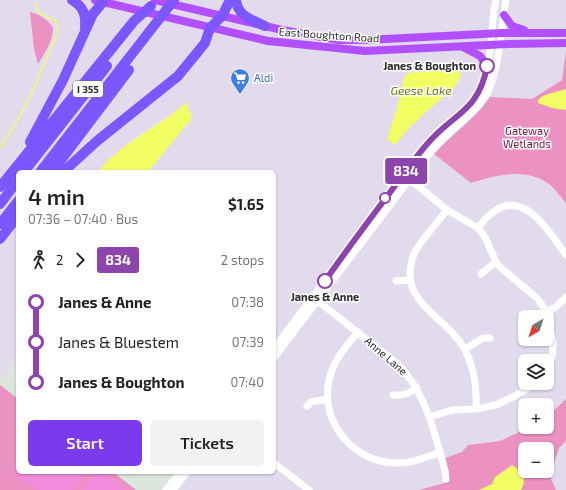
<!DOCTYPE html>
<html lang="en">
<head>
<meta charset="utf-8">
<style>
  :root { --surface:#fff; --page:#f2f2f2; --text:#222; --muted:#767676; --accent:#7c3aed }
  body { margin:0; font-family:"Exo 2",sans-serif; background:var(--page); color:var(--text); height:100vh; display:flex; flex-direction:column; font-size:15px; white-space:nowrap }
  * { box-sizing:border-box; margin:0 }
  p { font-size:13px; color:var(--muted) }
  .icon { flex:none; width:22px; height:22px; fill:none; stroke:currentColor; stroke-width:2; stroke-linecap:round; stroke-linejoin:round }
  .map { position:relative; flex:1; overflow:hidden }
  .side { position:absolute; left:16px; top:170px; width:260px; height:304px; display:flex; flex-direction:column; background:var(--surface); border-radius:6px; box-shadow:0 1px 3px #0004 }
  .side>* { flex:none }
  .badge { padding:0 8px; border-radius:3px; font-size:14px; line-height:26px }
  .needle { width:26px; rotate:219deg }
  .controls { position:absolute; left:518px; top:310px; display:grid; gap:8px }
  .controls a { display:grid; place-items:center; width:36px; height:36px; border-radius:6px; background:var(--surface); box-shadow:0 1px 3px #0004; font-size:20px }
  .map>.badge { position:absolute; translate:-50% -50%; box-shadow:0 0 0 2px #fff }
  .legs { display:flex; align-items:center; gap:6px; height:44px; padding:0 12px; font-size:13px }
  .legs p { margin-inline-start:auto }
  .overview { display:flex; align-items:center; justify-content:space-between; height:68px; padding:0 12px }
  h1 { font-size:22px; font-weight:600; line-height:30px }
  .button { display:flex; gap:8px; margin-top:auto; padding:8px 12px }
  .button a { flex:1; height:46px; border-radius:6px; background:var(--accent); color:#fff; font-size:16px; font-weight:600; line-height:46px; text-align:center }
  .button a+a { background:var(--page); color:var(--text) }
  ul { padding:0 12px; list-style:none }
  li { display:flex; align-items:center; gap:14px; height:40px; font-size:15px }
  li i { display:grid; place-items:center; width:6px; height:100%; margin:0 5px; background:currentColor }
  li i::after { content:''; width:10px; height:10px; margin:-5px; border:3px solid; border-radius:50%; background:var(--surface) }
  li p { margin-inline-start:auto }
  li:first-child i { background:linear-gradient(#0000 50%,currentColor 0) }
  li:last-child i { background:linear-gradient(currentColor 50%,#0000 0) }
  .map>svg:first-child { display:block }
  .industrial { fill:#dde6dd }
  .green { fill:#eb92c2; fill-rule:evenodd }
  .pitch { fill:#f38cdd }
  .water { fill:#f2fc63 }
  .lines { fill:none; stroke-linecap:round; stroke-linejoin:round }
  .stream { stroke:#f2fc63; stroke-width:1.5 }
  .minor { stroke:#fff; stroke-width:7 }
  .major { stroke:#b250ff; stroke-width:8 }
  .highway { stroke:#7c56ff; stroke-width:10 }
  .line-1-casing { stroke:#fff; stroke-width:9 }
  .line-1 { stroke:#8e44ad; stroke-width:6 }
  .stop-1-dot { fill:#fff; stroke:#8e44ad; stroke-width:2 }
  .labels { text-anchor:middle; stroke-width:3; stroke-linejoin:round; paint-order:stroke }
  .shield { fill:#fff; stroke:#6b6b6b; stroke-width:1 }
  .shield-label { font-size:10px; font-weight:bold; fill:#2b2b2b }
  .street-label { font-size:11px; fill:#2b2b2b; stroke:#fff }
  .stop-label { font-size:11px; font-weight:bold; fill:#2b2b2b; stroke:#fff; text-anchor:end }
  .shop-label { font-size:11px; fill:#366cbe; stroke:#fff; text-anchor:start }
  .park-label { font-size:11px; fill:#711239; stroke:#fff }
  .water-label { font-size:12px; font-style:italic; fill:#6b7c05; stroke:#fff }
</style>
</head>
<body>
<div class="map">
<svg width="566" height="490" viewBox="0 0 566 490">
  <rect width="100%" height="100%" fill="#e2dbee"/>
  <!-- industrial -->
  <path class="industrial" d="M18,358V399L0,385V381Z
    M113,472H176L163,490H136Z"/>
  <!-- green -->
  <path class="green" d="M30,12C40,14 47,20 53,27C53,41 45,53 38,64L34,49Z
    M566,51V203C561,197 555,189 549,184C526,167 495,175 471,183L434,154C452,134 475,119 490,97L532,99L562,80Z
    M0,385L18,399V472H113L136,490H0Z
    M566,399V441L559,448L551,472V479L556,490H419L448,482L449,472L445,458L462,452L468,445L500,441L530,427H547V417ZM525,449H547V471H525Z"/>
  <!-- pitch -->
  <path class="pitch" d="M18,465V472H88L74,490H37L13,472Z
    M95,472H103L126,490H81Z"/>
  <!-- water -->
  <path class="water" d="M456,68L461,71L460,78L454,88L427,111L408,129L395,145L387,139L398,105L404,77L408,73Z
    M566,89V110L552,108L538,103V100L541,97L548,94Z
    M187,102L188,103L187,108L191,114L192,118L148,172H98C121,142 159,127 187,102Z
    M512,465L523,473L524,483L521,490H479L492,484L495,477Z"/>
  <g class="lines">
    <!-- stream -->
    <path class="stream" d="M0,147C26,112 41,72 57,33L58,27L56,21C45,15 36,15 35,2"/>
    <!-- minor -->
    <path class="minor" d="M407,177L447,210L478,228L485,237L496,262L501,268L537,298L547,312L553,343L552,358L547,370
      M447,210C438,222 420,241 414,254C395,303 447,315 465,350C475,369 477,388 476,409
      M478,228C515,178 542,221 566,255
      M481,274L496,262
      M396,281L410,280
      M314,298L399,365C422,391 430,416 439,449C442,459 445,468 446,479
      M547,312L557,306L566,297
      M358,332C348,344 336,357 331,373C316,416 350,462 395,463C411,464 425,457 440,453
      M274,348L324,282L384,200L428,142L472,103L480,90L485,79L490,52L494,10L496,0
      M465,349L483,338H490
      M274,358L425,159C434,148 444,138 455,128C468,116 484,104 490,87C500,62 501,27 506,0
      M393,395C404,396 409,393 417,388
      M307,406L311,402L328,399
      M430,417L452,410L476,409L496,405L513,397L537,383
      M274,463L309,490
      M166,490L180,472
      M173,490L187,472"/>
    <!-- major -->
    <path class="major" d="M95,0L268,41L365,51L509,44L566,43
      M155,0L282,30L339,40H366L502,33H566
      M504,15L512,26L524,30
      M463,47L480,56L487,65"/>
    <!-- highway -->
    <path class="highway" d="M72,0C84,7 86,15 85,28
      M236,0C237,16 253,20 265,26
      M30,142L63,80L93,14L103,2V0
      M24,172L107,66
      M40,172L174,0
      M52,172L129,70
      M63,172L97,141L178,76L205,43L210,28L222,16L230,0
      M0,187L134,21L151,6
      M0,204L18,180
      M0,224L18,201
      M0,239L18,216"/>
  </g>
  <g class="lines">
    <defs>
      <path id="line-1" d="M325,281C350,245 377,210 403,175C411,164 419,153 428,143C454,113 479,111 487,66"/>
    </defs>
    <!-- line-1 casing -->
    <use href="#line-1" class="line-1-casing"/>
    <!-- line-1 -->
    <use href="#line-1" class="line-1"/>
  </g>
  <!-- icons -->
  <defs>
    <symbol id="supermarket-pin" viewBox="-11 -11 22 30"><path d="M0 17L-7.5 6A9.5 9.5 0 1 1 7.5 6Z" fill="#3f7fe0" stroke="#fff"/><path d="M-6-5.5h2.5l.6 2H6L4.5 2H-2.5L-4.4-4H-6ZM-1.5 3.2a1.3 1.3 0 1 0 .1 0ZM3 3.2a1.3 1.3 0 1 0 .1 0Z" fill="#fff"/></symbol>
  </defs>
  <g fill-rule="evenodd">
    <use href="#supermarket-pin" x="229" y="67" width="22" height="30"/>
  </g>
  <!-- markers -->
  <g class="stop-1-dot">
    <circle cx="487" cy="66" r="7"/>
    <circle cx="385" cy="198" r="5"/>
    <circle cx="325" cy="281" r="7"/>
  </g>
  <g class="labels">
    <!-- shield labels -->
    <rect class="shield" x="73" y="81" width="30" height="16" rx="3"/>
    <g class="shield-label">
      <text x="88" y="93">I 355</text>
    </g>
    <!-- street labels -->
    <g class="street-label">
      <text transform="translate(329 35) rotate(4)" y="4">East Boughton Road</text>
      <text transform="translate(386 356) rotate(41)" y="4">Anne Lane</text>
    </g>
    <!-- stop labels -->
    <g class="stop-label">
      <text x="476" y="70">Janes &amp; Boughton</text>
      <text x="325" y="301" text-anchor="middle">Janes &amp; Anne</text>
    </g>
    <!-- shop labels -->
    <g class="shop-label">
      <text x="254" y="82">Aldi</text>
    </g>
    <!-- park labels -->
    <g class="park-label">
      <text x="527" y="135">Gateway<tspan x="527" dy="13">Wetlands</tspan></text>
    </g>
    <!-- water labels -->
    <g class="water-label">
      <text x="421" y="95">Geese Lake</text>
    </g>
  </g>
</svg>
<div class="controls">
<a><svg class="needle" viewBox="-14 -14 28 28"><path d="M0-13l5 13h-10z" fill="#e53935"/><path d="M0 13l5-13h-10z" fill="#767676"/></svg></a>
<a><svg class="icon" aria-label="layers" viewBox="0 0 24 24"><path d="M12 4l9 5-9 5-9-5zM3 14l9 5 9-5"/></svg></a>
<a>+</a>
<a>−</a>
</div>
<b class="badge" style="left:406px;top:171px;background:#8e44ad;color:#fff">834</b>
<section class="side">
<div class="overview"><div><h1>4 min</h1><p>07:36 – 07:40 · Bus</p></div><b>$1.65</b></div>
<div class="legs"><svg class="icon" aria-label="walk" viewBox="0 0 24 24"><circle cx="13" cy="4" r="2"/><path d="M13 8l-2 6 4 7M11 14l-3 7M7 12l3-4h3l4 4"/></svg>2<svg class="icon" aria-label="forward" viewBox="0 0 24 24"><path d="M9 5l7 7-7 7"/></svg><b class="badge" style="background:#8e44ad;color:#fff">834</b><p>2 stops</p></div>
<ul>
<li><i style="color:#8e44ad"></i><b>Janes &amp; Anne</b><p>07:38</p></li>
<li><i style="color:#8e44ad"></i><span>Janes &amp; Bluestem</span><p>07:39</p></li>
<li><i style="color:#8e44ad"></i><b>Janes &amp; Boughton</b><p>07:40</p></li>
</ul>
<div class="button"><a>Start</a><a>Tickets</a></div>
</section>
</div>
</body>
</html>
